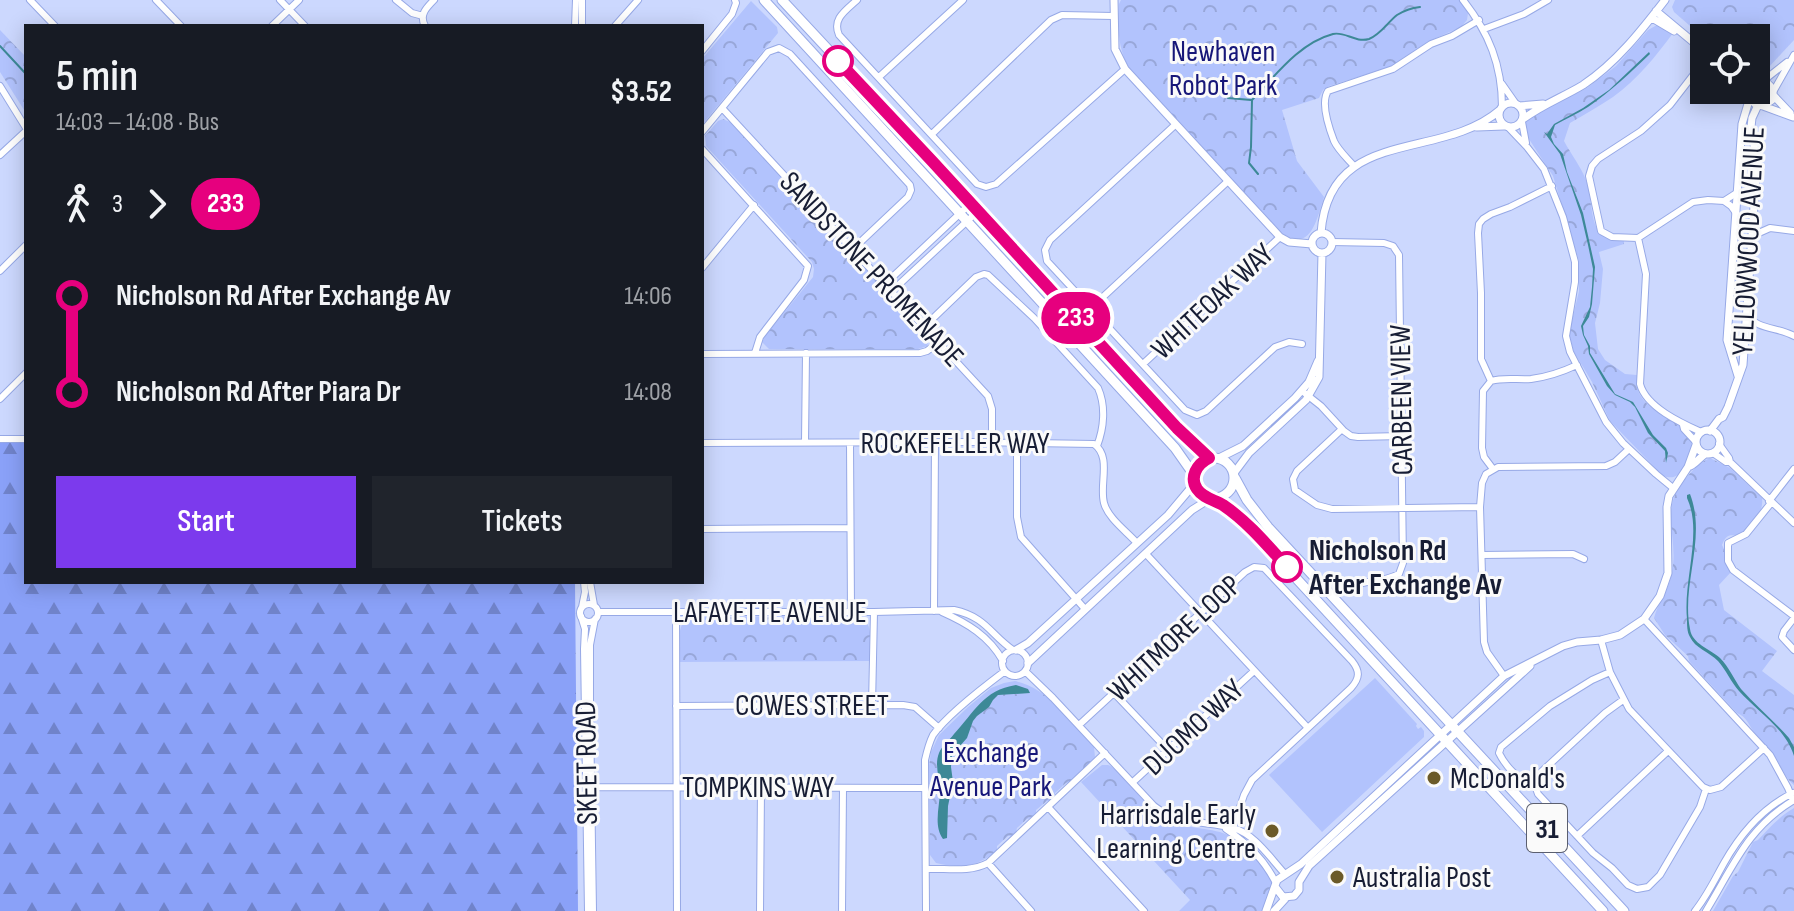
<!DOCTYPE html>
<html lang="en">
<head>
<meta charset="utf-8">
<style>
  :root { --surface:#171b24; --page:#20242c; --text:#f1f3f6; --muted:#9ea1a6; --accent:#7c3aed }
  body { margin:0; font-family:"Sofia Sans Condensed",sans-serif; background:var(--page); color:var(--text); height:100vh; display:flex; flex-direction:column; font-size:30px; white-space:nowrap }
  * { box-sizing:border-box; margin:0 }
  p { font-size:26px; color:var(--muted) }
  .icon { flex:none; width:44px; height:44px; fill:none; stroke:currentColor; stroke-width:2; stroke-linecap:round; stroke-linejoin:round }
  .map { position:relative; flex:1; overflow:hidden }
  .drawer { position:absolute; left:24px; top:24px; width:680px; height:560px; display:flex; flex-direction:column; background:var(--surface); border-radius:0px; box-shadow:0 4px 20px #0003 }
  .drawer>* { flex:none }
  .badge { padding:0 16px; border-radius:26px; font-size:28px; line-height:52px }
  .controls { position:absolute; left:1690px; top:24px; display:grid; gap:16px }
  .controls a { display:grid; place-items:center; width:80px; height:80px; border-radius:0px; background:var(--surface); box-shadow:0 4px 20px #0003; font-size:40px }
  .map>.badge { position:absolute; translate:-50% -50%; box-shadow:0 0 0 4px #fff }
  .legs { display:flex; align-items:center; gap:12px; height:88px; padding:0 32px; font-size:26px }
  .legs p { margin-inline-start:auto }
  .headline { display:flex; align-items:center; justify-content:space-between; height:136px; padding:0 32px }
  h1 { font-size:44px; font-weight:600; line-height:60px }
  .action { display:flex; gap:16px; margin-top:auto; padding:16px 32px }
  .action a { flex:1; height:92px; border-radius:0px; background:var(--accent); color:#fff; font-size:32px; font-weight:600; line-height:92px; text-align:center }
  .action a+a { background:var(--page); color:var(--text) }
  ul { padding:0 32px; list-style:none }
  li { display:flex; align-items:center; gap:28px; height:96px; font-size:30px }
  li i { display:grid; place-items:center; width:12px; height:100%; margin:0 10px; background:currentColor }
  li i::after { content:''; width:20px; height:20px; margin:-10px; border:6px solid; border-radius:50%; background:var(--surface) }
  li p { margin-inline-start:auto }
  li:first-child i { background:linear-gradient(#0000 50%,currentColor 0) }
  li:last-child i { background:linear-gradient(currentColor 50%,#0000 0) }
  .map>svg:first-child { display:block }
  .grass { fill:#b2c3fd }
  .forest { fill:url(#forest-firs) }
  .park { fill:url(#park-crowns) }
  .water { fill:#3d8997 }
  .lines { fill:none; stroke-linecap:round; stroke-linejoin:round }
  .stream { stroke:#3d8997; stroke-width:2 }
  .minor-casing { stroke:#97a9e6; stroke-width:8 }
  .tertiary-casing { stroke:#97a9e6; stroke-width:9 }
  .primary-casing { stroke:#97a9e6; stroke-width:11 }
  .minor { stroke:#fff; stroke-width:6 }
  .tertiary { stroke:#fff; stroke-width:7 }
  .primary { stroke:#fff; stroke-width:9 }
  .line-1-casing { stroke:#fff; stroke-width:18 }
  .line-1 { stroke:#e6007e; stroke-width:12 }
  .stop-1-dot { fill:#fff; stroke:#e6007e; stroke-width:4 }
  .poi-dot { fill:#6b5a28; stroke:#fafafa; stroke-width:3 }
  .labels { text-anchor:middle; stroke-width:6; stroke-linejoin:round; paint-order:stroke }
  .shield { fill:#fafafa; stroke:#5b5f6f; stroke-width:2 }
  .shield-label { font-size:28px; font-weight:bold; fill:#171d34 }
  .park-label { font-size:30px; fill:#171779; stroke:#fafafa }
  .street-label { font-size:30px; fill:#171d34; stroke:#fafafa }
  .stop-label { font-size:30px; font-weight:bold; fill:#171d34; stroke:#fafafa; text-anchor:start }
  .poi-label { font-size:30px; fill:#171d34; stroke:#fafafa; text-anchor:start }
</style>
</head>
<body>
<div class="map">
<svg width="1794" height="911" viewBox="0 0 1794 911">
  <defs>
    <pattern id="forest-firs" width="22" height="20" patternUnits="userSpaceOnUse" patternTransform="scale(2)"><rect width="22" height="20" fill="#8aa1f8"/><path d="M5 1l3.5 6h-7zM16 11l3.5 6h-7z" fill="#7083ca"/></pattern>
    <pattern id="park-crowns" width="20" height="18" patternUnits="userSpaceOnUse" patternTransform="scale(2)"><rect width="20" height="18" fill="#b2c3fd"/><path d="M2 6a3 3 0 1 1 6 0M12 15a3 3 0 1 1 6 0" fill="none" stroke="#98a7d9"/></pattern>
  </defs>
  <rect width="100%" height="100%" fill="#ccd8fe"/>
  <!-- grass -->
  <path class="grass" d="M1375,678L1417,724L1416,726L1418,729L1421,727L1424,731V737L1322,832L1269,775Z"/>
  <!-- forest -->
  <path class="forest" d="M0,443H26V582H575L578,911H0Z"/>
  <!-- park -->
  <path class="park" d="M1121,0H1459L1468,13L1467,20L1461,27L1429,41L1390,67L1329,86L1323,90L1319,98L1282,110L1297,161L1324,197C1317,218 1311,255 1281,232L1130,69C1117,48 1118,28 1119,4Z
    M1675,0H1794V40L1769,67L1756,70V38H1704L1674,12L1672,7Z
    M751,1L777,27L778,33L702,125V59Z
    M1657,25L1673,33C1656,56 1637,80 1613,97C1600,106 1585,114 1570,123L1564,141C1571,154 1581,167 1586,180C1595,204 1586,245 1624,240V244L1599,252L1603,269L1600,303L1595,323L1598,349L1605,360L1625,374L1637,375C1638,381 1637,388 1639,393C1653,423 1713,422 1684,468C1678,477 1673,479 1663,476L1610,421L1592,382L1574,352L1570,338V329L1579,291V261L1553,176L1527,136L1525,125L1527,120L1536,113L1587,88L1616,66L1648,30Z
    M0,30L26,57V113L0,72Z
    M723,119L732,123L928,334L929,339L927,346L918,349H769L762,342L766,335L813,277L814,269L812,262L706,146L705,136L718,121Z
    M1710,458L1730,468L1762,498C1764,510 1754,527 1743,533C1733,539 1728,529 1722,545L1726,553L1727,564L1731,572L1719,585L1724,610L1777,651L1762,671L1794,695V785C1784,777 1780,763 1772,752C1766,745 1759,739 1754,732C1748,724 1747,717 1737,713L1689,661L1688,656L1665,635L1654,618C1658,602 1669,591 1672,572C1679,536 1658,509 1686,478C1693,470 1700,462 1710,458Z
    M859,616C875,623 870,646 870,661L680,662C680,646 675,626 689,617Z
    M1015,681C1049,688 1071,723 1094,747L1095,757L1070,782L1066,783L1055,793V797L1051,801H1047L1036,810V815L1032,818L1027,819L1017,828L1016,832L1013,836H1008L997,846V850C979,867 960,869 936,863L930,855L929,766L931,752L939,735L968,707L991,688L1004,683Z
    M1102,765C1107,765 1109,764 1113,768C1131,781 1142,804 1161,816C1179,828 1200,827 1220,832C1239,837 1274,866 1272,888C1272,895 1266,904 1264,911H1179L1190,900L1081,782Z
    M1794,808V911H1713L1733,876L1738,872L1753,842L1758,840C1768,829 1781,815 1794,808Z"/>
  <!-- water -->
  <path class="water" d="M1649,52L1650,54C1630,73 1611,91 1588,107C1577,114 1565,119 1555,125L1551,137L1554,144L1563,154L1567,172L1583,213L1595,267L1592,304L1589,317L1583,326L1584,335L1590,346V353L1615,394L1633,402L1653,435L1666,448L1668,453L1666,463L1665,451L1648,433L1635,407L1630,402L1615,395L1607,386L1589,354L1588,346L1583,335L1581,326L1590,307L1592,287L1593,269L1588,245L1581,215L1560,154L1544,132L1547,134L1554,124L1583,108L1609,90Z
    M1690,494C1707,538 1681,584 1690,629C1692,644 1710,649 1720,658C1729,667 1734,679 1741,689C1756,706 1774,721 1789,738L1794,747V756C1786,729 1757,711 1739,691C1731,682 1726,670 1718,661C1709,652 1695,648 1690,637C1687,632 1687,625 1687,619C1683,580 1703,532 1687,498V495Z
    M1016,685L1028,689L1030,693L998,695L993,700L989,707L977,716L973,721L967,738L952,755L951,767L953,782L948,806L947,838L943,839C933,825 940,806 940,790C940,778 934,766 939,753C942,745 949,741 954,734C974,713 983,690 1016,685Z"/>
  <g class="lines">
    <!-- stream -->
    <path class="stream" d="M0,46L26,74
      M1228,98L1251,100
      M1258,174L1249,163L1251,147L1252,100C1275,76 1299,43 1333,34C1345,31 1355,43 1369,39C1380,35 1388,22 1397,15C1405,10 1412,8 1420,7"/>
    <defs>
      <path id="minor" d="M30,0L55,26
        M156,0L181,26
        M280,0L305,26
        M396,0L412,13L423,16
        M857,0C845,11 832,19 839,35L977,184L986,187L996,184L1125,69
        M1463,0C1489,33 1502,65 1502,107
        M272,26L299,0
        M425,26C419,15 426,8 434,0
        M575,26L576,0
        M582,26V0
        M615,26L638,0
        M1484,29L1524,14L1548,0
        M702,51L732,14L736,3L735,0
        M879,77L963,0
        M1763,81L1787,62
        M1502,84L1516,104
        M0,86L26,128
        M1773,92L1794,55
        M722,108L988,396L992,409V442
        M1522,122L1526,143
        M1175,125L1050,240L1045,250L1047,261L1185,410L1197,415L1206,411L1275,347L1289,342L1302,344
        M1508,127L1527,147L1544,169L1563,217L1575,262V282L1566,336L1570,352L1606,422L1623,443L1656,474L1673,488
        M702,132L768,52L779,48L790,54L910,185L911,190L908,197L853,249
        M932,134L1051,20L1062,15L1113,16
        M702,149L808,266L804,280L760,337L755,353
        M0,155L26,131
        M1354,166C1347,158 1338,150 1334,141C1329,128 1320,103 1328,91L1393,69L1431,44L1452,36L1479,20
        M1736,213L1731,206L1724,201L1738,192
        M1752,236L1770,228L1794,231
        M1638,238L1612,237L1601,231L1589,176L1592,166L1598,159L1641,131L1670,105L1704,61
        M1332,242L1384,243L1393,246L1399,255L1403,563L1399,574C1386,581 1371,581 1357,584
        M702,268L754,205
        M0,271L26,245
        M885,284L971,203
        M892,291L978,211
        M1091,308L1227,182
        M1747,315C1758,330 1778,327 1794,336
        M925,326L976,277L984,274L988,275L1034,318L1098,388C1106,406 1104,428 1097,446
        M702,354L920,353L927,351L939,342
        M1143,364L1280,237
        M1491,381L1481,359V293L1478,233L1479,224L1483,219L1491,214L1510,207L1552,186
        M1491,381L1483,391L1482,448L1484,457L1493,469
        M1491,381C1504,377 1518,380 1531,379C1547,377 1562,372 1577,365
        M1302,391L1321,406L1344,431L1351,436L1358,437L1401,436
        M0,399L26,373
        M1683,425L1684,429L1696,442
        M1342,429L1297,471L1293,479L1295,490L1317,505L1332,509L1480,507
        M1701,432C1681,423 1646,407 1640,384L1646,274L1638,238L1693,202L1708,200L1724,201
        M0,439H26
        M805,442L806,353
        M1017,442V517L1021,537L1085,609
        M702,443L976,442L1094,444C1112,457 1099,484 1104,503C1108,518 1126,531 1136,542
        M850,443L851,611
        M1719,444L1729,458L1730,462L1794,523
        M1713,453L1726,462H1730
        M1769,501L1794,469
        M1771,503L1746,534L1728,543V561L1733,570L1794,616
        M702,529L850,528
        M1146,554L1308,728
        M1482,555L1573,554L1584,559
        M590,582L594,605
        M580 613a9 9 0 1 1 18 0a9 9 0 1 1-18 0Z
        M582,607L585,592L584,582
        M934,611L935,442
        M598,612H874L954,610C986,617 990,634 1013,650
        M676,612L677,911
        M942,612C967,623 989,636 1003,661
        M581,616L585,629L584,649L588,911
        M1794,618L1784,631L1782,637L1794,650
        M1644,619L1770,755L1788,788L1793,801
        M1601,640L1610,672L1629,709L1703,787L1710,790L1721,787L1764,748
        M1002 663a13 13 0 1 1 26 0a13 13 0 1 1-26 0Z
        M1025,671L1053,698L1154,806C1178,825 1206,821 1233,828C1255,834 1270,858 1285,874
        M1504,676L1487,652L1484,642L1480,507L1482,483L1486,474L1498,467L1606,466L1615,462L1629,449
        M1114,693L1168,750
        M1623,700L1605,713L1539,774L1534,783L1538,794L1593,853L1612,868L1628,885L1637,889L1648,887L1660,875L1700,807L1706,789
        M872,705L874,612
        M676,706L903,705L915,707L939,728
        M1079,725L1245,572L1254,567L1264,568L1352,661C1360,671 1360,678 1351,688L1252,780L1244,795L1233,828
        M1133,782L1254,671
        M1534,783C1518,780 1506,767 1499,753L1501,747L1550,706L1592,680L1610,672
        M592,787L925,788
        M1048,807L1144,911
        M1226,829C1248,844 1264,859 1276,883
        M1577,836L1668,751
        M988,863L1031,911
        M926,869C946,868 969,873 988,863L1105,753
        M593,911L590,714V645L595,619
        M760,911L761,788
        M842,911L843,788
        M926,911L925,760C927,751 929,743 933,735C947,715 985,686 1005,671
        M1695,911C1707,896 1715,879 1724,863C1741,833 1762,808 1793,793
        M1706,911C1733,867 1747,828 1794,800"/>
      <path id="tertiary" d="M1114,0L1115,49L1125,69L1280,237L1289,242L1312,244
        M1656,11L1704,51
        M1652,18L1674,31
        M1750,90V97L1755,104L1763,106L1772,100C1775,91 1772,85 1763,81L1756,83
        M1773,95L1790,113
        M1499 115a12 12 0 1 1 24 0a12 12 0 1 1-24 0Z
        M1519,106L1543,104
        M1763,106L1793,117
        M1523,119C1542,105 1563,97 1583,85C1616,63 1641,31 1665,0
        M1477,127L1504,126
        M1321,233C1329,125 1440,162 1500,110
        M1312 243a10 10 0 1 1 20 0a10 10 0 1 1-20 0Z
        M1738,376L1727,340L1742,124L1750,97
        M1696 442a12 12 0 1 1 24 0a12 12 0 1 1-24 0Z
        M1710,431L1719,419L1723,417L1728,407L1743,365L1757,162L1751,127L1752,118L1758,105
        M1219,458L1243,446L1295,398L1309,382L1318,361
        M1688,467L1696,445
        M1234,473L1249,453L1306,400L1319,377L1322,253
        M1016,650L1028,643L1168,515L1195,483
        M1028,663L1192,510L1211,498
        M1276,888L1283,897L1294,896L1299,890V882L1309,866L1530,666
        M1266,911L1277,880L1301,864L1504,676L1563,646L1577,642L1601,640L1620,635L1644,619L1660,596L1668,573L1667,507L1669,496L1688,467C1695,465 1699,458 1705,454
        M1274,911L1286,898"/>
      <path id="primary" d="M764,0L1175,448L1194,475
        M782,0L932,161L1177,428L1209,458
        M1194 478a20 20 0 1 1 40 0a20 20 0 1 1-40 0Z
        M1235,478L1247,500L1268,527L1624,911
        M1213,498L1238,516L1248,526L1603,911"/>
    </defs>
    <!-- minor casing -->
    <use href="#minor" class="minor-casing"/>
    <!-- tertiary casing -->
    <use href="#tertiary" class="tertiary-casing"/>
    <!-- primary casing -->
    <use href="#primary" class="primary-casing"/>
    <!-- minor -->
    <use href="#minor" class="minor"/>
    <!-- tertiary -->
    <use href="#tertiary" class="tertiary"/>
    <!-- primary -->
    <use href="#primary" class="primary"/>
  </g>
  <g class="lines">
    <defs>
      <path id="line-1" d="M838,61L932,161L1177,428L1209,458C1197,464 1189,477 1197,489C1203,498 1215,500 1223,505C1248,522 1267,545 1287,567"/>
    </defs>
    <!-- line-1 casing -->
    <use href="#line-1" class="line-1-casing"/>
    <!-- line-1 -->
    <use href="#line-1" class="line-1"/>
  </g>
  <!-- markers -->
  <g class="stop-1-dot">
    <circle cx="838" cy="61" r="14"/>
    <circle cx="1287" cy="567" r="14"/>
  </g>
  <g class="poi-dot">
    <circle cx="1434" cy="778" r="8"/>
    <circle cx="1272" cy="831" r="8"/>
    <circle cx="1337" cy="877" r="8"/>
  </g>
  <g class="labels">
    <!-- shield labels -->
    <rect class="shield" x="1527" y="804" width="40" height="48" rx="6"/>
    <g class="shield-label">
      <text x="1547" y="838">31</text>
    </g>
    <!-- park labels -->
    <g class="park-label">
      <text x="1223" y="61">Newhaven<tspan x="1223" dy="34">Robot Park</tspan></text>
      <text x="991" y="762">Exchange<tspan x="991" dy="34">Avenue Park</tspan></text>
    </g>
    <!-- street labels -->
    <g class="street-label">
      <text transform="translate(1748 241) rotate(-87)" y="10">YELLOWWOOD AVENUE</text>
      <text transform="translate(872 269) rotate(47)" y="10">SANDSTONE PROMENADE</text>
      <text transform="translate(1212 301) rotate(-43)" y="10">WHITEOAK WAY</text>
      <text transform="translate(1401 400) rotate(-91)" y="10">CARBEEN VIEW</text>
      <text x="955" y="453">ROCKEFELLER WAY</text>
      <text x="770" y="622">LAFAYETTE AVENUE</text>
      <text transform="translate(1174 638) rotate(-43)" y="10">WHITMORE LOOP</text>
      <text x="812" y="715">COWES STREET</text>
      <text transform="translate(1193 727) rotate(-43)" y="10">DUOMO WAY</text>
      <text transform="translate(586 763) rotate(-91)" y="10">SKEET ROAD</text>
      <text x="758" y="797">TOMPKINS WAY</text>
    </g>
    <!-- stop labels -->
    <g class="stop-label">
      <text x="1309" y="560">Nicholson Rd<tspan x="1309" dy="34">After Exchange Av</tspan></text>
    </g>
    <!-- poi labels -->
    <g class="poi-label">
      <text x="1450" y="788">McDonald's</text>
      <text x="1256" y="824" text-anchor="end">Harrisdale Early<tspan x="1256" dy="34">Learning Centre</tspan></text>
      <text x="1353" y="887">Australia Post</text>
    </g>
  </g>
</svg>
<div class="controls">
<a><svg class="icon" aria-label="locate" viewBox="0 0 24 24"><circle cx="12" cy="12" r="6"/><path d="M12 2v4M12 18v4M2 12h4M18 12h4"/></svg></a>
</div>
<b class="badge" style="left:1076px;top:318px;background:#e6007e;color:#fff">233</b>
<section class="drawer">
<div class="headline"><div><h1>5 min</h1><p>14:03 – 14:08 · Bus</p></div><b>$3.52</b></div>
<div class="legs"><svg class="icon" aria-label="walk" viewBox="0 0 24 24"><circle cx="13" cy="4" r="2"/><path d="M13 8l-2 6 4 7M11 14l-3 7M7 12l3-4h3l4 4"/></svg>3<svg class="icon" aria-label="forward" viewBox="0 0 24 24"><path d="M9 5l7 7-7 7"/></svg><b class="badge" style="background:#e6007e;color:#fff">233</b></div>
<ul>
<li><i style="color:#e6007e"></i><b>Nicholson Rd After Exchange Av</b><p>14:06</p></li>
<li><i style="color:#e6007e"></i><b>Nicholson Rd After Piara Dr</b><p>14:08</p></li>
</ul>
<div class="action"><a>Start</a><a>Tickets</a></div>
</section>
</div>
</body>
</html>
